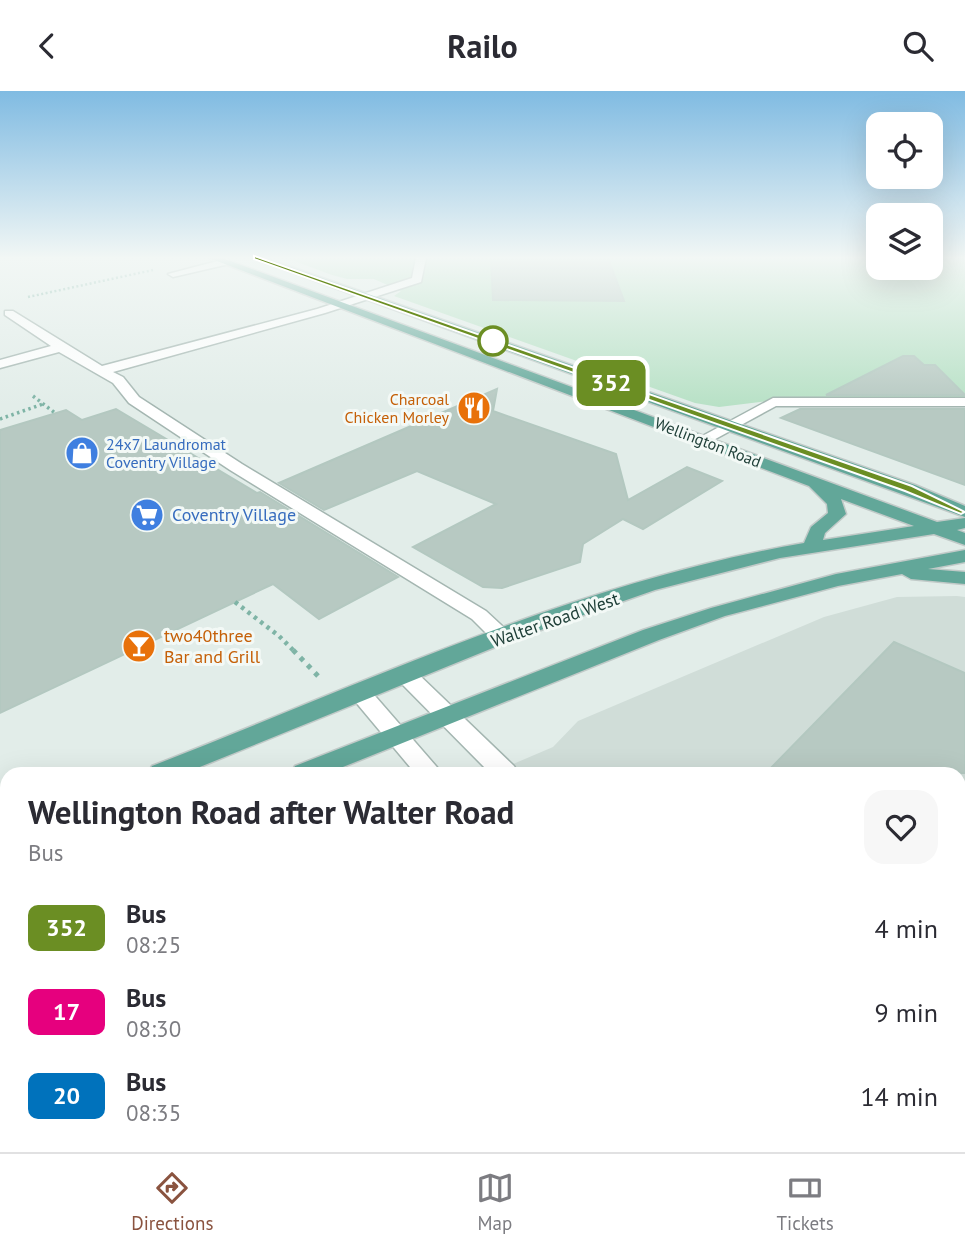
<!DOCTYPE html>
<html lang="en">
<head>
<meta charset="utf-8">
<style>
  :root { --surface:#fff; --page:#f7f7f7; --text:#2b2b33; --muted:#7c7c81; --line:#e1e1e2; --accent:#8a533f }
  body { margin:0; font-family:"PT Sans",sans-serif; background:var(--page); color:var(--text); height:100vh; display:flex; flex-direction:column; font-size:26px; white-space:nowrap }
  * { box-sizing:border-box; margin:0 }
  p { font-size:23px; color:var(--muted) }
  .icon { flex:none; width:38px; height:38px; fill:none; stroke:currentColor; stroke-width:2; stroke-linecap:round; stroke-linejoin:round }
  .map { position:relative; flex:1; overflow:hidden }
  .side { position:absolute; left:0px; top:676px; width:966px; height:387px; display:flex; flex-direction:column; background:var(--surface); border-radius:21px 21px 0 0; box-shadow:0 7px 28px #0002 }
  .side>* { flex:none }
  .badge { padding:0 14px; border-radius:10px; font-size:24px; line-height:46px }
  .fabs { position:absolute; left:866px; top:21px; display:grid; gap:14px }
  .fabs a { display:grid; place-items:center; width:77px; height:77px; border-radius:14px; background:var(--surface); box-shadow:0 7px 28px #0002; font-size:35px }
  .map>.badge { position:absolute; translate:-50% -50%; box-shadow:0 0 0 4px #fff }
  .round { display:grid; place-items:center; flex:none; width:74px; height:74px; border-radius:21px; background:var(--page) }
  .head { display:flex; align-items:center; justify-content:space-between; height:119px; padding:0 28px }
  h1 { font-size:33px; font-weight:600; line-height:52px }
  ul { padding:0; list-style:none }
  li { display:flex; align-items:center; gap:21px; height:84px; padding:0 28px }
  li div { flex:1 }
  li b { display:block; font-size:26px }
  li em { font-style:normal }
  li .badge { min-width:77px; font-weight:700; text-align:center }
  header { display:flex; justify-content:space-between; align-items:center; height:91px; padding:0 28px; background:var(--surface); font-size:32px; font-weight:600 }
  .dock { display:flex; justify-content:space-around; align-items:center; height:98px; border-top:2px solid var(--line); background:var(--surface); font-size:19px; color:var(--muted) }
  .dock a { display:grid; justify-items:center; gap:4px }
  .dock .selected { color:var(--accent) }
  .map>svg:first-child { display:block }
  .built { fill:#d0ddd8 }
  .green { fill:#b8e1c6 }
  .building { fill:#b7c9c2; stroke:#b3c8c0; stroke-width:2 }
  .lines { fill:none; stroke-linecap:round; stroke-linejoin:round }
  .minor-casing { stroke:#a4b6b1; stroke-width:3 }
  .major-casing { stroke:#c1cac8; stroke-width:3 }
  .path-far3 { stroke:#7fb4a6; stroke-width:2.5; stroke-dasharray:2 2.5; stroke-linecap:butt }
  .path-far2 { stroke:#7fb4a6; stroke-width:3.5; stroke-dasharray:2.5 3.5; stroke-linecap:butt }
  .path-far1 { stroke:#7fb4a6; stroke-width:4.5; stroke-dasharray:3.5 4.5; stroke-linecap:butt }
  .path { stroke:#7fb4a6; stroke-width:5; stroke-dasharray:4.5 6; stroke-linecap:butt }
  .minor { fill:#fff; fill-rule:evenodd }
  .major { fill:#62a799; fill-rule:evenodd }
  .line { fill:#6b8e23; stroke:#fff; stroke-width:2 }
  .stop-dot { fill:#fff; stroke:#6b8e23; stroke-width:3.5 }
  .labels { text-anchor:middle; stroke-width:6; stroke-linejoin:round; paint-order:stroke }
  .far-food-label { font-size:16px; fill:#c56008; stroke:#f3f9f6; text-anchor:end }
  .far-street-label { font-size:16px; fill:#204039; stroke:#f3f9f6 }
  .far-shop-label { font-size:16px; fill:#366cbe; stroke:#f3f9f6; text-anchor:start }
  .shop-label { font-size:18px; fill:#366cbe; stroke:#f3f9f6; text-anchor:start }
  .street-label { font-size:18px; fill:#204039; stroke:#f3f9f6 }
  .food-label { font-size:18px; fill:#c56008; stroke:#f3f9f6; text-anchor:start }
</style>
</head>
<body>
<header><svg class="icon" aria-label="back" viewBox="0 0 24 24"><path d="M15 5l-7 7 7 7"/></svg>Railo<svg class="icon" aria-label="search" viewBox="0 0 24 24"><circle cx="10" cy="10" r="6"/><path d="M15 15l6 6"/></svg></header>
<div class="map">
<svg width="965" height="1061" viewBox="0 0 965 1061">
  <rect width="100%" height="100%" fill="#e2ede9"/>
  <!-- built -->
  <path class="built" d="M957,505L965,506V1061H0V896L7,893V1055H959V682H492L553,656L578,630L824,526L897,506Z"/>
  <!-- green -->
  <path class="green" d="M286,167H878V177H931V167H965V309H777L719,316L695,312L394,205L401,200L374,188H347L332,184Z"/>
  <!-- building -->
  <path class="building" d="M491,167H608L624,210L493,209Z
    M903,265H914L924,274H935L965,304H826Z
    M497,298L493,320L616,363L628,409L687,376L722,390L643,438L623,428L583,453L580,471L502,497L483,496L413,456L496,413L417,380L324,419L279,392Z
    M116,318L257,402L260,401L398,486L319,528L273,493L0,622V339L66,319L82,329Z
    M800,318H965V394L781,327Z
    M894,551L965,582V682H766Z"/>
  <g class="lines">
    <defs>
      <path id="minor" d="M416,167H426L421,191L325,222L113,281L123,286L139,306L242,373L486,520L514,546L511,551H495L472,528L230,379L129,312L113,292L59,261L0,277V269L51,255L5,224V220H13L102,275L317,218L412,187Z
        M225,168L229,169V173L173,186L168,183Z
        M773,307H965V315H776L708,352L703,354L695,349Z
        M407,578L415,580L514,675L518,682H490L399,590L396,585L399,580Z
        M361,595L369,598L442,682H415L349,603L353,598Z
        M959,1027L965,1029V1061H949L945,1055H959Z
        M868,1055H908L911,1061H870Z"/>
      <path id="major" d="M209,167H222L937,431L965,427V437L957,439L965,442V454L934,443L780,467L655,499L515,548L185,682H148L152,675C365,592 577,491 804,452L811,436L828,422L827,413L809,395ZM841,408L914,435L823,449L825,442L846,423Z
        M252,167H265L915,394L965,415V426Z
        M965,459V471L928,478L965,481V493L911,488L902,483L838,495L725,525L659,549L328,682H291L295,675L643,539L711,517L836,483Z
        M7,732V755L0,757V734Z
        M7,795V819L0,821V797Z"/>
    </defs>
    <!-- minor casing -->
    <use href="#minor" class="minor-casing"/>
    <!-- major casing -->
    <use href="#major" class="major-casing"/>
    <!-- path-far3 -->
    <path class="path-far3" d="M28,206L153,179"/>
    <!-- path-far2 -->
    <path class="path-far2" d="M33,305L55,322
      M0,328L43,313"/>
    <!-- path-far1 -->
    <path class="path-far1" d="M235,511L279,545L295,561"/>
    <!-- path -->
    <path class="path" d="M293,559L321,588"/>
    <!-- minor -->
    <use href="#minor" class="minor"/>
    <!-- major -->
    <use href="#major" class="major"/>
  </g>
  <!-- sky -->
  <linearGradient id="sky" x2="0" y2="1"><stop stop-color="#80bbe2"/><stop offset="0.53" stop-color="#f2f7f5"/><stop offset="1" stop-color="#f2f7f5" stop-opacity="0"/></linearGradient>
  <rect width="965" height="315" fill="url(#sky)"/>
  <!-- line -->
  <path class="line" d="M254,165L912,395L965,421L961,423L905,400L254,168Z"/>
  <!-- icons -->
  <defs>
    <symbol id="restaurant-disc" viewBox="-11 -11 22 22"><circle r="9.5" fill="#e8710a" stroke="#f3f9f6"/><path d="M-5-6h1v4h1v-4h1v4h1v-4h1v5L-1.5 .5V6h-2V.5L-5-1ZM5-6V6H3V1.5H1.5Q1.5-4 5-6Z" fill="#fff"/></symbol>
    <symbol id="shop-disc" viewBox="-11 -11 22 22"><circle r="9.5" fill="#3f7fe0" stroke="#f3f9f6"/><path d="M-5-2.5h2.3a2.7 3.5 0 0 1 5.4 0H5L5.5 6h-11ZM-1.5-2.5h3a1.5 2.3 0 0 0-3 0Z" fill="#fff"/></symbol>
    <symbol id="supermarket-disc" viewBox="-11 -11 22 22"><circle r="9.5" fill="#3f7fe0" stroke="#f3f9f6"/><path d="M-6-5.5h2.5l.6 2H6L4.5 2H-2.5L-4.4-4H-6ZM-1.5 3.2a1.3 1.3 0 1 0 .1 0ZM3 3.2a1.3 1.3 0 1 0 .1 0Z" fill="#fff"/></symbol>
    <symbol id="bar-disc" viewBox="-11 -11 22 22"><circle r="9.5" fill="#e8710a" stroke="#f3f9f6"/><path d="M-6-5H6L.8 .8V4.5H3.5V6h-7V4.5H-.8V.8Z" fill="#fff"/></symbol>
  </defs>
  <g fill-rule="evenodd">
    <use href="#restaurant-disc" x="455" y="298" width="38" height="38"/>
    <use href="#shop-disc" x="63" y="343" width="38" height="38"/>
    <use href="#supermarket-disc" x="128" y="405" width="38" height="38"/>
    <use href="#bar-disc" x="120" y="536" width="38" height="38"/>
  </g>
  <!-- markers -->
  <circle class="stop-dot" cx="493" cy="250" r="14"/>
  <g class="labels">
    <!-- far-food labels -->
    <g class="far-food-label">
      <text x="449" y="314">Charcoal<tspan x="449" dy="18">Chicken Morley</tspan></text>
    </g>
    <!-- far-street labels -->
    <g class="far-street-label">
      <text transform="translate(708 351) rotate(21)" y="6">Wellington Road</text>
    </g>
    <!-- far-shop labels -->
    <g class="far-shop-label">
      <text x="106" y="359">24x7 Laundromat<tspan x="106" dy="18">Coventry Village</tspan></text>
    </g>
    <!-- shop labels -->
    <g class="shop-label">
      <text x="172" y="430">Coventry Village</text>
    </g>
    <!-- street labels -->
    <g class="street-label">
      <text transform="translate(555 529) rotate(-19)" y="6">Walter Road West</text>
    </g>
    <!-- food labels -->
    <g class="food-label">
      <text x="164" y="551">two40three<tspan x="164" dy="21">Bar and Grill</tspan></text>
    </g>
  </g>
</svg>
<div class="fabs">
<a><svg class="icon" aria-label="locate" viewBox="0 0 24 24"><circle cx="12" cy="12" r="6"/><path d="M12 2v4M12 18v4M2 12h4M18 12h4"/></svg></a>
<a><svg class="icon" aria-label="layers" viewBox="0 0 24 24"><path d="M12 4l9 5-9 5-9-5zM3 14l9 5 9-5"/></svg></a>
</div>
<b class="badge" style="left:611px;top:292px;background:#6b8e23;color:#fff">352</b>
<section class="side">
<div class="head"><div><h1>Wellington Road after Walter Road</h1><p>Bus</p></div><a class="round"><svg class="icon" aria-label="heart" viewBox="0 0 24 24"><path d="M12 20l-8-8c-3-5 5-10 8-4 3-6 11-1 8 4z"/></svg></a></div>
<ul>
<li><span class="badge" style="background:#6b8e23;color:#fff">352</span><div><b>Bus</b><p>08:25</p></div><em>4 min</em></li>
<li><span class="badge" style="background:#e6007e;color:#fff">17</span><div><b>Bus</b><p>08:30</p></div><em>9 min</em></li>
<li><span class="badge" style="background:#0072bc;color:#fff">20</span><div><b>Bus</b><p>08:35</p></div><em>14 min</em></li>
</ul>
</section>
</div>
<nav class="dock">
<a class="selected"><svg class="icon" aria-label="directions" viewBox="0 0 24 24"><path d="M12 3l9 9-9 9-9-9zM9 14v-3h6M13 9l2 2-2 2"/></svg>Directions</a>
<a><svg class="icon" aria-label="map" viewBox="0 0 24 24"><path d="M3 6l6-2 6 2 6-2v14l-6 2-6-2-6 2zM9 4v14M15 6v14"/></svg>Map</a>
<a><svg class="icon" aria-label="tickets" viewBox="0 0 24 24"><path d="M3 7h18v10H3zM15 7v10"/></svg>Tickets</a>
</nav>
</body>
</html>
